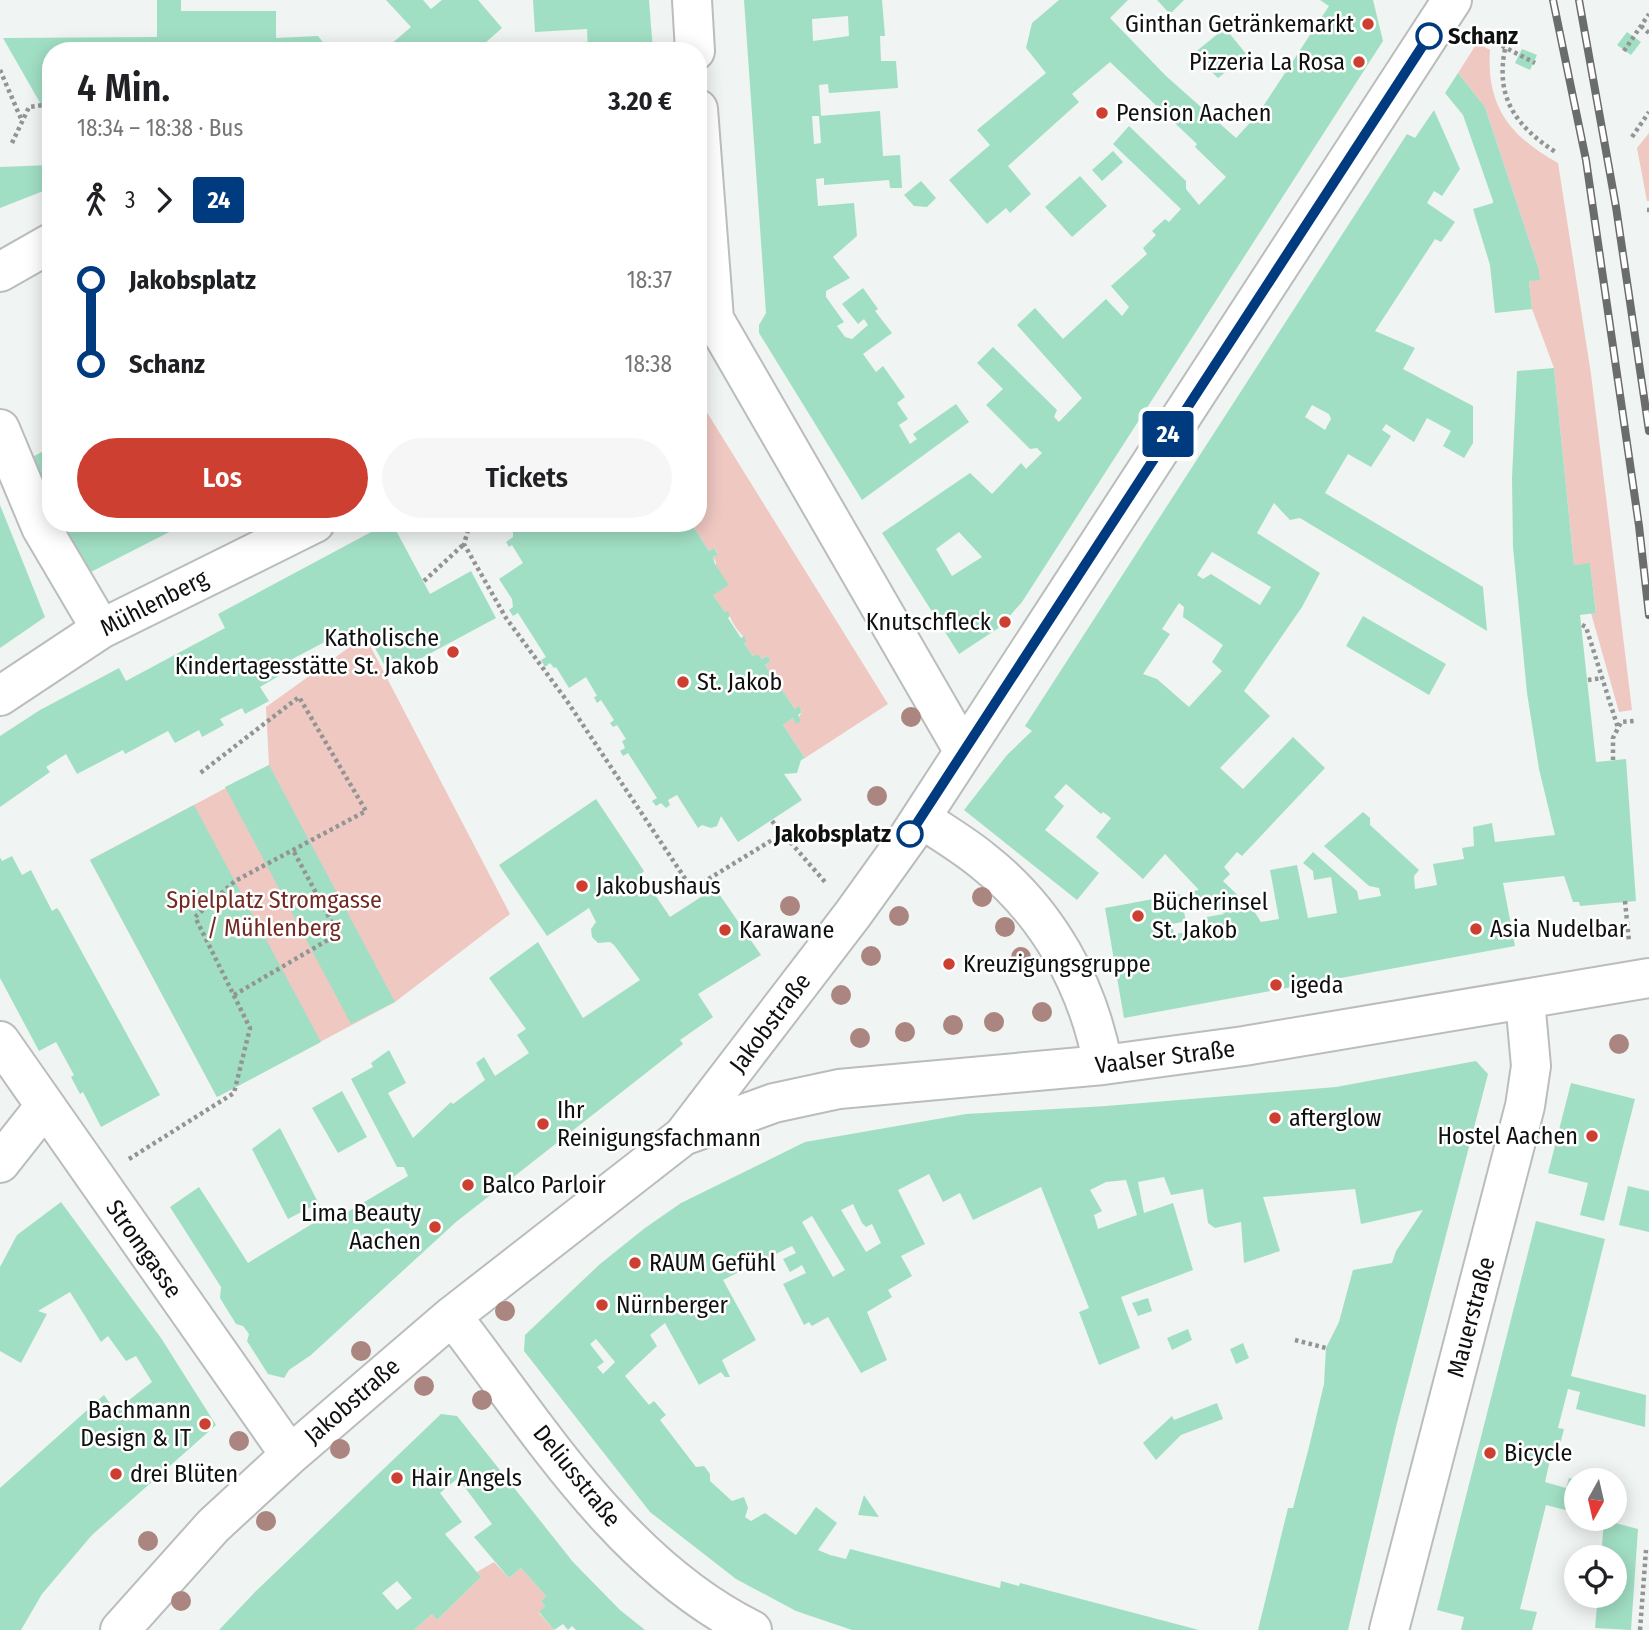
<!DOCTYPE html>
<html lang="de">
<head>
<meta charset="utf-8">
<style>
  :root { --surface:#fff; --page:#f6f6f6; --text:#202124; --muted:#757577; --accent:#cc3f31 }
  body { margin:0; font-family:"Fira Sans Condensed",sans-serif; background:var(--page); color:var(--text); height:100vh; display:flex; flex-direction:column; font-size:26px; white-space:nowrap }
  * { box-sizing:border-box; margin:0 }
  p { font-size:23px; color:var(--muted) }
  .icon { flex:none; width:38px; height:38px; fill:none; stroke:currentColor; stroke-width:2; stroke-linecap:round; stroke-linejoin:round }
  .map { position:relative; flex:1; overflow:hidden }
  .side { position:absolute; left:42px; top:42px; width:665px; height:490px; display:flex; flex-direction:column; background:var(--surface); border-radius:28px; box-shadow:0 4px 18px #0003 }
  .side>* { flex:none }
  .badge { padding:0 14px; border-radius:5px; font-size:24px; line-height:46px }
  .needle { width:46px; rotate:188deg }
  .buttons { position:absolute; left:1564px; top:1468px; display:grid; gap:14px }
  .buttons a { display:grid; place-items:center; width:63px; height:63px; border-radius:50%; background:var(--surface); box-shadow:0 4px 18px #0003; font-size:35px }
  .map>.badge { position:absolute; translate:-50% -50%; box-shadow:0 0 0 4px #fff }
  .legs { display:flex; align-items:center; gap:10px; height:77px; padding:0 35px; font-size:23px }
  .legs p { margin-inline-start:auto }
  .overview { display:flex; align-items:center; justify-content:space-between; height:119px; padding:0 35px }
  h1 { font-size:38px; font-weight:600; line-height:52px }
  .cta { display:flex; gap:14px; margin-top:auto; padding:14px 35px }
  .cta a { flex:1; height:80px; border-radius:42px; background:var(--accent); color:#fff; font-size:28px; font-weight:600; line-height:80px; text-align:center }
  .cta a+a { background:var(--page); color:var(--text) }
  ul { padding:0 35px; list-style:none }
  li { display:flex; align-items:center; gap:24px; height:84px; font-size:26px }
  li i { display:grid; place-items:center; width:10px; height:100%; margin:0 9px; background:currentColor }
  li i::after { content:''; width:18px; height:18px; margin:-9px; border:5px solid; border-radius:50%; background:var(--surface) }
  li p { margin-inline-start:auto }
  li:first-child i { background:linear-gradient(#0000 50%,currentColor 0) }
  li:last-child i { background:linear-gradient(currentColor 50%,#0000 0) }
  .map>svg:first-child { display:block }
  .green { fill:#efc8c2 }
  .building { fill:#a1dfc4; fill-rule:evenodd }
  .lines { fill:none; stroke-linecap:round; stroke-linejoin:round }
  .minor-casing { stroke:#babdbb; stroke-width:42 }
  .path { stroke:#939594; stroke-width:4.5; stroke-dasharray:3.5 3.5; stroke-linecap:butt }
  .minor { stroke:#fff; stroke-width:38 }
  .rail-casing { stroke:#6b6d6c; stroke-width:8 }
  .rail { stroke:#fff; stroke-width:5; stroke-dasharray:16; stroke-linecap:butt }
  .tree { fill:#ab8580 }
  .line-1-casing { stroke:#fff; stroke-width:16 }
  .line-1 { stroke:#003b80; stroke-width:10 }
  .poi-dot { fill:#cc3f31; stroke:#fff; stroke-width:2.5 }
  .stop-1-dot { fill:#fff; stroke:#003b80; stroke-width:3.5 }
  .labels { text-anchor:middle; stroke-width:5; stroke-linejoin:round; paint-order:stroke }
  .poi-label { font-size:24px; fill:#0f1010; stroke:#fff; text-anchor:start }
  .stop-label { font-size:24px; font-weight:bold; fill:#0f1010; stroke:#fff; text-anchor:start }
  .street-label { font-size:24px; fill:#0f1010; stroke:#fff }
  .park-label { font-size:24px; fill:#722a22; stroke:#fff }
</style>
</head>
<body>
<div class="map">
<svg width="1649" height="1630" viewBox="0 0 1649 1630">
  <rect width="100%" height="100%" fill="#f0f4f2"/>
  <!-- green -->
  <path class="green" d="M1477,43L1490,50C1486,107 1511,137 1558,163L1591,374L1632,710L1619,712L1591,613L1596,612L1590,564L1574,565L1554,368L1532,309L1529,281L1538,267L1485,107L1458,73Z
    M1649,133V201H1647L1637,148Z
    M698,398L888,704L805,758L783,725L793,718L796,723L802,711L799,707L795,709L765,665L771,661L767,656L762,659L758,654L753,656L744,643L747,640C738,632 732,623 728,612H725L713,595L716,562L713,557L718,553L714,548L709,551L691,523H698Z
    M365,636L510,914L395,1002L217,1097L90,860L269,765L266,707Z
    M494,1562L509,1578L521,1568L546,1596L541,1601L545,1606L539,1613L554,1630H414L432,1614L437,1620L481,1577L477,1572Z"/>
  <!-- building -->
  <path class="building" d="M157,0H181V11H276V38L318,36L330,51H51V122L3,38L157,37Z
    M386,0H423L431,9L442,0H478L502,28L476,51H383L411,27Z
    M533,0H649L653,51H588L587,29L535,32Z
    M744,0H882L885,36H880L881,61H896L898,88L829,93L828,84L819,85L821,116H812L814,144L821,143L819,116L880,111L883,156L900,155L902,188H890L889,180L824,185V178L816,179L818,206L854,203L857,236L833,257L850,278L826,291V297L844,322L837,326L845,337L852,339L868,325L864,319L858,324L842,304L863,288L878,309L875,311L892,333L863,354L876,372L883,366L905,397L897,403L908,419L899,425L910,444L917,439L913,434L956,404L969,422L862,500L759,333V325L766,313ZM848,16L849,36L813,41L812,19Z
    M1059,0H1128L1110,18L1166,76L1236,138L1258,114L1329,6L1320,0H1373L1383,41L1022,602L1000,627L959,654L882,533L970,473L992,494L1021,463L1026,469L1042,453L1037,448L1030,449L986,405L1003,389L977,363L993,347L1057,410L1054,417L1059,422L1082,398L1017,325L1035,308L1063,339L1106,299L1122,316L1129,307L1111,286L1147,254L1143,248L1156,235L1152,231L1165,219L1169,222L1181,209L1113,144L1129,126L1186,181V189L1199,205L1226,177L1195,147L1197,144L1110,62L1072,94L1079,102L1008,166L1031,194L1010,213L1006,208L987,224L949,180L990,145L977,130L1046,73L1026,48L1032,23ZM959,532L982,557L952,576L936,549Z
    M1157,0H1184L1170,14Z
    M1225,28L1247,55L1218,78L1193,54Z
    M1627,32L1641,42L1631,55L1617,45Z
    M1522,49L1537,55L1530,70L1515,63Z
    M1458,73L1485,107L1538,267L1540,280L1529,281L1532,309L1495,313L1490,265L1473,209L1493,203V201L1463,115L1445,93Z
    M1434,110L1460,169L1442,196L1434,191L1427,203L1455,222L1441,242L1435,239L1375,331L1415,348L1403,369L1473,406V443L1464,458L1443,446L1451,431L1427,418L1414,442L1386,424L1382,430L1391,436L1371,467L1348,454L1325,493L1483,587L1487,631L1300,518L1290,520L1274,503L1257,533L1320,573L1302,607L1244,691L1270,716L1220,768L1243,789L1293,737L1325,768L1242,856L1237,852L1224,867L1230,874L1223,881L1254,911L1261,922L1279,919L1270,870L1297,865L1308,918L1337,913L1331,877L1314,880L1313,871L1303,863L1313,852L1357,891L1359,900L1381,896L1379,888L1369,886L1324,846L1363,812L1370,818V825L1419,870L1414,876L1415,889L1437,885L1433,864L1464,859L1462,848L1474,846L1473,827L1492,823L1495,842L1555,835L1539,769L1527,693L1513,547L1512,478L1517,371L1554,368L1574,565L1590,563L1596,613L1580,615L1596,762L1626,759L1636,901L1580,906L1579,902H1573L1564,876L1503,883L1515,946L1124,1018L1105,908L1180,894L1186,921L1172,924L1174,934L1203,930L1201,918L1224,914L1212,903L1192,906L1190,892L1199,890L1165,854L1143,879L1096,837L1111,818L1103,812L1101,814L1066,784L1054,797L1064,806L1045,830L1099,873L1077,900L964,810L1007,755L1032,731L1025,726L1407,134L1415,138ZM1312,405L1329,414L1331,419L1325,430L1305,417ZM1212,552L1271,587L1260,605L1211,574L1203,579L1197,575ZM1179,603L1184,607L1183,617L1223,645L1212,662L1222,671L1189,707L1157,679L1143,674L1170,634L1162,629Z
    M1113,151L1123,162L1102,181L1092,170Z
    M51,165V188L0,208V167Z
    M1080,176L1107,206L1072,237L1045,207Z
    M921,181L936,198L927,207L914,206L904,195Z
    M51,447V512L25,461Z
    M0,505L45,617L0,648Z
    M56,523H187L83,576Z
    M388,523H392L430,594L471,571L496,618L390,675L365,630L342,643L338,635L279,666L284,673L260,687L269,701L245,714L242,708L220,719L224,725L202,737L199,730L175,743L168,731L125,754L123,750L77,774L66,754L46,767L50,772L0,807V736L40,710L119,668L126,681L225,628L218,614Z
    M513,523H691L709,551L714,548L718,554L713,557L715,564L729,585L713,595L725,612L728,611L730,616L728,618L741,638L744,636L747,641L744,643L753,656L758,654L762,659L767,656L771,661L765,665L795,709L799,706L802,712L798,715L801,721L796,724L793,718L783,725L805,758L801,760L797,773L784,774L802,800L738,842L721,816L717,826L711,828L702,825L698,828L677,795L668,800L670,805L666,808L661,803L656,806L652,801L657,798L628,753L623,756L620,751L625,748L622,741L626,739L617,725L613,727L610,723L614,720L601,700L597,703L594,697L597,696L586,677L569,688L556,667L554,668L550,663L545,667L541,660L546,657L518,613L513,616L509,610L513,607L512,599L499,579L523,563L512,545L509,547L506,542L513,537Z
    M1363,616L1446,664L1429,695L1346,646Z
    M269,765L395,1002L351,1024L225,787Z
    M596,799L644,871L641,874L670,917L715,888L761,955L698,994L713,1017L680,1040L683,1044L456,1222L311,1355L289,1370L284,1378L268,1374L247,1341L249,1334L243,1326L236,1324L220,1298L221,1287L170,1207L199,1187L248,1263L325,1216L329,1223L408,1176L404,1167H397L351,1079L373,1067L371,1063L389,1050L406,1083L388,1093L413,1138L451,1102L453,1104L485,1080L476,1063L484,1057L495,1076L529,1053L517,1035L526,1029L489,978L538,942L583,1018L640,980L614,945L610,942L598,943L592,937L591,929L596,922L589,908L547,936L499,865Z
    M194,805L321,1042L217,1097L90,860Z
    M12,856L22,875L31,870L52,911L57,908L60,912L160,1095L101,1127L83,1092L80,1094L71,1077L74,1075L56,1042L39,1051L0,978V857L2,861Z
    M1476,1061L1488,1074L1397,1423L1348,1630H1258L1288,1508H1293L1309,1447L1324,1384L1326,1348L1339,1322L1353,1270L1392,1263L1396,1251L1423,1210L1361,1224L1355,1189L1263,1197L1280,1251L1244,1263L1241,1222L1215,1228L1208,1223L1203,1189L1171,1195L1164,1177L1138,1182L1144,1213L1173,1203L1193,1270L1121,1297L1140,1348L1099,1365L1079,1312L1089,1308L1041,1187L973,1220L960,1193L943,1202L929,1174L898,1190L925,1244L901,1256L912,1276L888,1290L892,1297L867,1312L887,1360L861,1373L828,1317L812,1326L809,1322L804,1325L783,1284L806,1273L802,1265L790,1272L783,1259L796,1253L792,1246L723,1280L756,1340L722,1360L730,1377H725L721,1372L699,1385L665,1323L650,1335L657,1346L625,1376L649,1405L654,1401L666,1415L660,1420L696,1467L704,1466L710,1474V1481L732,1501L744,1497L748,1508L745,1517L751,1521L765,1513L796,1535L816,1507L837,1523L818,1550L830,1555L846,1559L850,1549L1000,1588L1001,1581L1019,1586L1020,1583L1199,1630H852L796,1611L736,1579L650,1512L524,1351L525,1335L600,1264L645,1228L681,1203L805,1142L966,1114L1106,1106L1336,1087ZM1126,1180L1137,1215L1098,1229L1094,1215L1102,1211L1090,1190L1106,1182ZM853,1204L862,1223L866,1227L872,1224L881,1243L866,1252L841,1210ZM812,1216L845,1270L833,1277L802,1222ZM596,1339L615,1362L603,1374L597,1367L604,1362L590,1344Z
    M1571,1083L1635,1099L1604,1221L1580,1215L1588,1183L1548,1173Z
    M342,1091L367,1137L338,1153L312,1108Z
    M280,1128L322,1210L315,1214L311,1207L288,1219L252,1149Z
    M1628,1186L1649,1191V1232L1619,1225Z
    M61,1202L161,1338L216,1425L92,1535L42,1594L21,1630H0V1488L104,1395L115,1411L152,1382L136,1356L126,1361L108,1336L101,1342L70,1292L38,1311L47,1314L21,1363L0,1351V1267L17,1235Z
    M1536,1221L1605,1239L1571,1376L1646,1395L1645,1427L1576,1409L1580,1392L1568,1389L1558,1428L1564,1429L1558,1452L1552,1451L1545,1482L1566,1488L1569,1478L1577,1480V1513L1546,1505L1520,1609L1537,1612L1532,1630H1461L1464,1617L1437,1610Z
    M1148,1298L1152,1311L1138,1316L1132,1303Z
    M1188,1329L1192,1340L1172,1350L1167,1338Z
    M1243,1343L1249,1358L1236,1364L1230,1349Z
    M1217,1403L1223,1419L1181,1435L1156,1460L1143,1443L1172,1416L1174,1420Z
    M441,1414L457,1416L573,1562L620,1610L645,1630H576L572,1626L568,1630L563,1624L554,1630L539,1612L545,1606L541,1601L546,1596L521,1568L509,1578L474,1537L492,1524L458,1478L440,1493L462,1522L445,1534L481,1577L437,1620L432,1614L414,1630H219L256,1591ZM397,1581L412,1598L397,1610L382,1593Z
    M864,1495L879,1517L858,1515Z
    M1604,1520L1638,1529L1631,1630L1595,1628L1598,1596H1615V1558H1601Z"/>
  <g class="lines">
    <defs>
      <path id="minor" d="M692,0L695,51
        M698,109L714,319L963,750
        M0,272L51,243
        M0,429L41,527L101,629
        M0,696L101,629L315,523
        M921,818C941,832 964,845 983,861C1048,912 1088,985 1103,1065
        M0,1041L290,1455
        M683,1136L774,1103L839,1089L1103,1065L1244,1046L1649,978
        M0,1163L45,1106
        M452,1316C539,1429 621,1565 752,1630
        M120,1630L213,1526L290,1455L452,1316L683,1136L853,914L909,836L1452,0
        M1389,1630L1525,1106L1531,1066L1525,1000"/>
    </defs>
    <!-- minor casing -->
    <use href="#minor" class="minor-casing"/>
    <!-- path -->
    <path class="path" d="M1641,26L1649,33
      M1477,33L1535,63
      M1505,49C1495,99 1517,127 1557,153
      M1624,51L1649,14
      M0,70L22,121
      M1632,137L1649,112
      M12,143L29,107L51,104
      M1647,210H1649
      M470,523L464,544L506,618L567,701L692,889L782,834
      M424,581L464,544
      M1582,625L1586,627L1618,728
      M1588,680L1603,678
      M1613,760V738L1621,722L1634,721
      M772,821L825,882
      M1625,901L1629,941
      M234,995L338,934L293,850
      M129,1159L234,1093L250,1028L195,917L235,881L366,811L299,697L199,774
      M1295,1340L1326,1348
      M1640,1630L1646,1550"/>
    <!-- minor -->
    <use href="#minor" class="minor"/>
    <defs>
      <path id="rail" d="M1553,0L1586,160L1639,526L1649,615
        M1579,0L1616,207L1649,431"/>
    </defs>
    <!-- rail casing -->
    <use href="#rail" class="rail-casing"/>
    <!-- rail -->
    <use href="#rail" class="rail"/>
  </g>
  <!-- trees -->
  <g class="tree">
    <circle cx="911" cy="717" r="10"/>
    <circle cx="877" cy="796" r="10"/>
    <circle cx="982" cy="897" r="10"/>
    <circle cx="790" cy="906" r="10"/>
    <circle cx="899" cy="916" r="10"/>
    <circle cx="1005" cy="927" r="10"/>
    <circle cx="871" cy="956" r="10"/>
    <circle cx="1021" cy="957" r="10"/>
    <circle cx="841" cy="995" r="10"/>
    <circle cx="1042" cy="1012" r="10"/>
    <circle cx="994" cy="1022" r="10"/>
    <circle cx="953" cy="1025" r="10"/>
    <circle cx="905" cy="1032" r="10"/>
    <circle cx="860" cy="1038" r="10"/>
    <circle cx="1619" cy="1044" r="10"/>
    <circle cx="505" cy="1311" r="10"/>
    <circle cx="361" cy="1351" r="10"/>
    <circle cx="424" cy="1386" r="10"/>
    <circle cx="482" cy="1400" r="10"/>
    <circle cx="239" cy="1441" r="10"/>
    <circle cx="340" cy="1449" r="10"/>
    <circle cx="266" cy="1521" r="10"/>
    <circle cx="148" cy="1541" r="10"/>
    <circle cx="181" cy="1601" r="10"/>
  </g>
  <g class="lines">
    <defs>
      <path id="line-1" d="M910,834L1429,36"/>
    </defs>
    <!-- line-1 casing -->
    <use href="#line-1" class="line-1-casing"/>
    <!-- line-1 -->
    <use href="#line-1" class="line-1"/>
  </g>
  <!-- markers -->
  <g class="poi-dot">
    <circle cx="1368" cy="24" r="7"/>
    <circle cx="1359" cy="62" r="7"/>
    <circle cx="1102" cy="113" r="7"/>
    <circle cx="1005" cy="622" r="7"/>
    <circle cx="453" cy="652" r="7"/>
    <circle cx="683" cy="682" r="7"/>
    <circle cx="582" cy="886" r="7"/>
    <circle cx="1138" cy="916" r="7"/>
    <circle cx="1476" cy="929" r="7"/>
    <circle cx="725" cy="930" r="7"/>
    <circle cx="949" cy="964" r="7"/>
    <circle cx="1276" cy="985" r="7"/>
    <circle cx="1275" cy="1118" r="7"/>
    <circle cx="543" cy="1124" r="7"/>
    <circle cx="1592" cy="1136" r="7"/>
    <circle cx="468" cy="1185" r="7"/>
    <circle cx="435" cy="1227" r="7"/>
    <circle cx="635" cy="1263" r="7"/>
    <circle cx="602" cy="1305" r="7"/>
    <circle cx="205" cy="1424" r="7"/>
    <circle cx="1490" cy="1453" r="7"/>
    <circle cx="116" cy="1474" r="7"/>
    <circle cx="397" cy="1478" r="7"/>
  </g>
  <g class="stop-1-dot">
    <circle cx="1429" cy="36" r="12"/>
    <circle cx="910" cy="834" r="12"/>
  </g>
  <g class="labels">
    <!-- poi labels -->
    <g class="poi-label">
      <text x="1354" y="32" text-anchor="end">Ginthan Getränkemarkt</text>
      <text x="1345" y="70" text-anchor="end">Pizzeria La Rosa</text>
      <text x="1116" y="121">Pension Aachen</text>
      <text x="991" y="630" text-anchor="end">Knutschfleck</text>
      <text x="439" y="646" text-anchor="end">Katholische<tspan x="439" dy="28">Kindertagesstätte St. Jakob</tspan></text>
      <text x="697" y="690">St. Jakob</text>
      <text x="596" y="894">Jakobushaus</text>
      <text x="1152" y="910">Bücherinsel<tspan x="1152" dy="28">St. Jakob</tspan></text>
      <text x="1490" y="937">Asia Nudelbar</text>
      <text x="739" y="938">Karawane</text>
      <text x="963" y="972">Kreuzigungsgruppe</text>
      <text x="1290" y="993">igeda</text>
      <text x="557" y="1118">Ihr<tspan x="557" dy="28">Reinigungsfachmann</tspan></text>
      <text x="1289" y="1126">afterglow</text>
      <text x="1578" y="1144" text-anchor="end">Hostel Aachen</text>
      <text x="482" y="1193">Balco Parloir</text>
      <text x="421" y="1221" text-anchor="end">Lima Beauty<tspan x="421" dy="28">Aachen</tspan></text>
      <text x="649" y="1271">RAUM Gefühl</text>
      <text x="616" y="1313">Nürnberger</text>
      <text x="191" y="1418" text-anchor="end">Bachmann<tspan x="191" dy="28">Design &amp; IT</tspan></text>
      <text x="1504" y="1461">Bicycle</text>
      <text x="130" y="1482">drei Blüten</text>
      <text x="411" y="1486">Hair Angels</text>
    </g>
    <!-- stop labels -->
    <g class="stop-label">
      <text x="1448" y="44">Schanz</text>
      <text x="891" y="842" text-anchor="end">Jakobsplatz</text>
    </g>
    <!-- street labels -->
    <g class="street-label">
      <text transform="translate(154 603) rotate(-27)" y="8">Mühlenberg</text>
      <text transform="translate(770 1023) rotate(-53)" y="8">Jakobstraße</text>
      <text transform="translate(1165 1057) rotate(-7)" y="8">Vaalser Straße</text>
      <text transform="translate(144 1249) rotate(55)" y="8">Stromgasse</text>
      <text transform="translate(1471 1317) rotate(-75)" y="8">Mauerstraße</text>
      <text transform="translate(352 1401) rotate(-41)" y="8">Jakobstraße</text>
      <text transform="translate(577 1476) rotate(51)" y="8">Deliusstraße</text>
    </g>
    <!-- park labels -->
    <g class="park-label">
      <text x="274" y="908">Spielplatz Stromgasse<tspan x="274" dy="28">/ Mühlenberg</tspan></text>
    </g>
  </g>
</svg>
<div class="buttons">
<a><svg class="needle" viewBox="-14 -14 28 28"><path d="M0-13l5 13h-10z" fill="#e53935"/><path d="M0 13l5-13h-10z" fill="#757577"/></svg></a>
<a><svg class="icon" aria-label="locate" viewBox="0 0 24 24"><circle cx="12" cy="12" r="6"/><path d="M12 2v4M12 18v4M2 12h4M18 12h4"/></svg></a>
</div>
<b class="badge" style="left:1168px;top:434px;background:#003b80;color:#fff">24</b>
<section class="side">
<div class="overview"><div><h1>4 Min.</h1><p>18:34 – 18:38 · Bus</p></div><b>3.20 €</b></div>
<div class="legs"><svg class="icon" aria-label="walk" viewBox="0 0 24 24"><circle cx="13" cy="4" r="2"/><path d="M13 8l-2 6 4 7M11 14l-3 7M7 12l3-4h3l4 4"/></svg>3<svg class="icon" aria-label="forward" viewBox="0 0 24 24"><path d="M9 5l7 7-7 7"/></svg><b class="badge" style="background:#003b80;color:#fff">24</b></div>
<ul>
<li><i style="color:#003b80"></i><b>Jakobsplatz</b><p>18:37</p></li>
<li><i style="color:#003b80"></i><b>Schanz</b><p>18:38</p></li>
</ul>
<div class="cta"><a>Los</a><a>Tickets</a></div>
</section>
</div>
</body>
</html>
